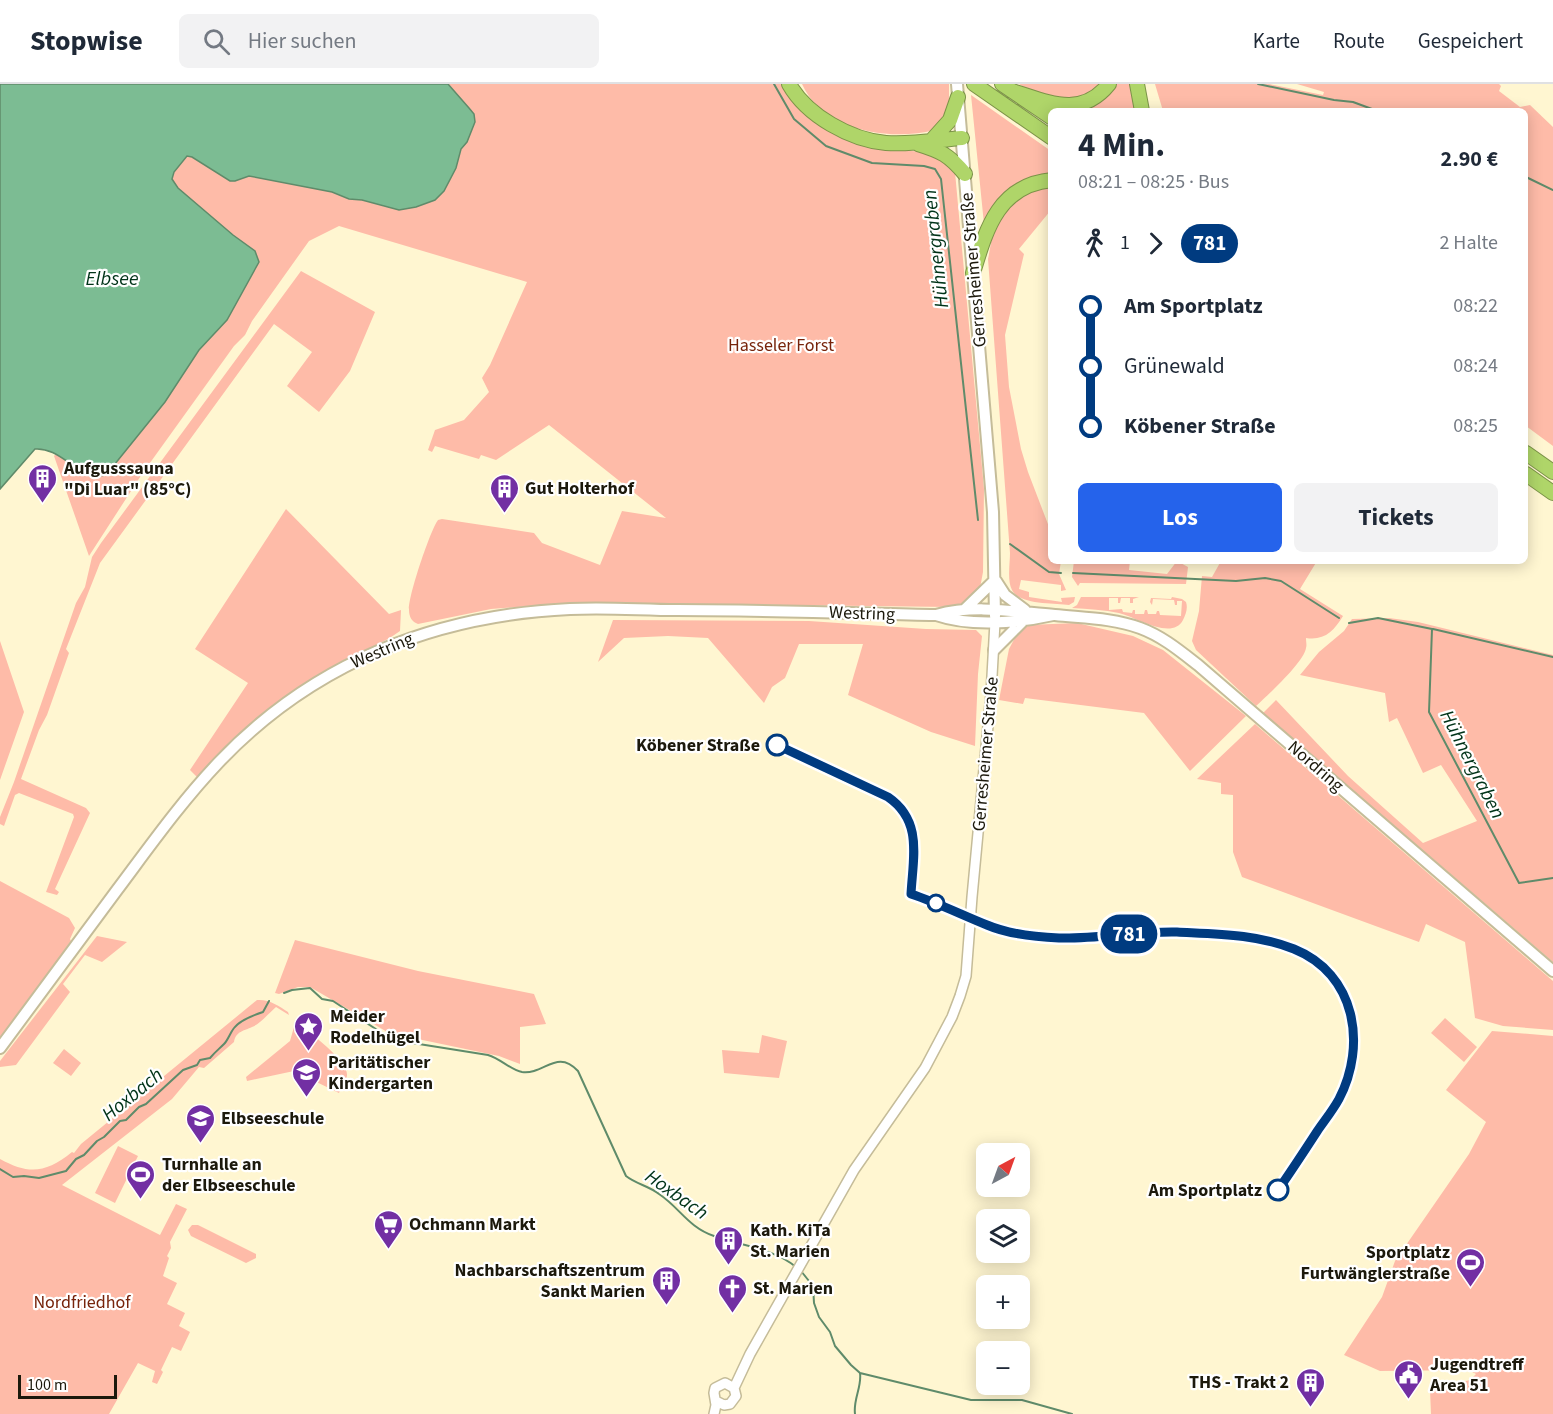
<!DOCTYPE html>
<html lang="de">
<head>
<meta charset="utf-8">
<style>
  :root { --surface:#fff; --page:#f2f2f3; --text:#1f2937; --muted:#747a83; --line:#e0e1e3; --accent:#2563eb }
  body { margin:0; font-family:"Source Sans 3",sans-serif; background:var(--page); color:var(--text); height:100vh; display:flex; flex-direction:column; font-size:22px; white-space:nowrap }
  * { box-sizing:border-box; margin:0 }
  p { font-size:20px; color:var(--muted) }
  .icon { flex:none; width:33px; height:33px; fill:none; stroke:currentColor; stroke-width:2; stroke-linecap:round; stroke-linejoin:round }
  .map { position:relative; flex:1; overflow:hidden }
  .drawer { position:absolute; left:1048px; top:24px; width:480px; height:456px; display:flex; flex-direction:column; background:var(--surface); border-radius:9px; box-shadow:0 3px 15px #0003 }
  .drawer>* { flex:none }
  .badge { padding:0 12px; border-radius:20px; font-size:21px; line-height:39px }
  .needle { width:39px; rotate:41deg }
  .fabs { position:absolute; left:976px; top:1059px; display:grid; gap:12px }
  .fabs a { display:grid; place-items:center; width:54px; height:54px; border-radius:9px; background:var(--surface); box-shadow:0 3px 15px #0003; font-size:30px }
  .scale { position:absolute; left:18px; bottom:15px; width:99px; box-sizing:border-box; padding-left:6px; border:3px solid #1c190c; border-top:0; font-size:16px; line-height:21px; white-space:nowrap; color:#1c190c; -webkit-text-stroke:4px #fff; paint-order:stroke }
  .map>.badge { position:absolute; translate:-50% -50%; box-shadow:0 0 0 3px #fff }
  .legs { display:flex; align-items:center; gap:9px; height:66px; padding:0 30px; font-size:20px }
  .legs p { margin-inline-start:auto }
  .head { display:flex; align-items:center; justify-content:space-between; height:102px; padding:0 30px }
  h1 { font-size:33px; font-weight:700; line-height:45px }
  .action { display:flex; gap:12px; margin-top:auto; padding:12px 30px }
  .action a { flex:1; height:69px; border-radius:9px; background:var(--accent); color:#fff; font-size:24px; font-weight:700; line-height:69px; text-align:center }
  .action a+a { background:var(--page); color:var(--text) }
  ul { padding:0 30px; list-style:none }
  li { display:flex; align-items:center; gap:21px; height:60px; font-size:22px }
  li i { display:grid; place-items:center; width:9px; height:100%; margin:0 8px; background:currentColor }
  li i::after { content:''; width:15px; height:15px; margin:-8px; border:4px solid; border-radius:50%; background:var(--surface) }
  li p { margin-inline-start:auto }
  li:first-child i { background:linear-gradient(#0000 50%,currentColor 0) }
  li:last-child i { background:linear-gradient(currentColor 50%,#0000 0) }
  header { display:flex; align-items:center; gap:36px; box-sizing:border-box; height:84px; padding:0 30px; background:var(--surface); border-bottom:2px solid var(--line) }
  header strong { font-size:28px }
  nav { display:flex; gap:33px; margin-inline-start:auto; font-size:21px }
  .search { width:420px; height:54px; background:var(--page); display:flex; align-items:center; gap:15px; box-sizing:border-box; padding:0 21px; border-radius:9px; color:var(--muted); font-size:22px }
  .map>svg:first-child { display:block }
  .green { fill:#febba8 }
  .water { fill:#7cbc93; stroke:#5f8b6a; stroke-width:1.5 }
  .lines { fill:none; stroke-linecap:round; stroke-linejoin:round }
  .stream { stroke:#5f8b6a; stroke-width:2 }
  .tertiary-casing { stroke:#c5bc99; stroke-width:12 }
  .secondary-casing { stroke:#c5bc99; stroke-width:14 }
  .motorway-casing { stroke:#7c9348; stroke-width:16 }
  .tertiary { stroke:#fff; stroke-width:9 }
  .secondary { stroke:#fff; stroke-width:10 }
  .motorway { stroke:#afd569; stroke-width:14 }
  .line-1-casing { stroke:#fff; stroke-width:14 }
  .line-1 { stroke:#003b80; stroke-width:9 }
  .stop-1-dot { fill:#fff; stroke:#003b80; stroke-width:3 }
  .labels { text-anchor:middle; stroke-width:4.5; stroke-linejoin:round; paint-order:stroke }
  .street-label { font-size:18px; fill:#1c190c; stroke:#fff }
  .park-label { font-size:18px; fill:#77240b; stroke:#fff }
  .poi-label { font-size:18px; font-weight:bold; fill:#1c190c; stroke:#fff; text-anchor:start }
  .stop-label { font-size:18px; font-weight:bold; fill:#1c190c; stroke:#fff; text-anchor:end }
  .water-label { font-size:20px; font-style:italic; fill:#003318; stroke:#fff }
</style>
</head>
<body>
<header>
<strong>Stopwise</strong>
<div class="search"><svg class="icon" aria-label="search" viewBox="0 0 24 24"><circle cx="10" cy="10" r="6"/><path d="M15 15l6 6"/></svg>Hier suchen</div>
<nav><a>Karte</a><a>Route</a><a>Gespeichert</a></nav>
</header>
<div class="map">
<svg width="1553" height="1330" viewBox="0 0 1553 1330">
  <rect width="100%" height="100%" fill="#fff6d1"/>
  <!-- green -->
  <path class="green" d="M0,0H785C808,33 827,53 868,63C890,68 915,66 937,69L955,88L984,405L983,488L980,504L962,521L951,523L618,519L558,520L491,525L418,540C412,538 409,533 409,526C408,513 430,447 438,436L442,435L534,449L542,459L600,481L622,427L666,434L549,341L496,376L481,371L479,375L435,362L432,368L428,366L435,346L464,336L489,308L482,294L490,281L527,198L339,142L309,157L252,237L245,251L234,262L142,390L89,472L54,372L56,370L86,389L106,391L165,318L199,266L227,236Z
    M802,0H949V28L934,46C890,58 822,46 802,0Z
    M1019,0H1104L1075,17L1035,10Z
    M1112,0H1135L1139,27H1057L1058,24Z
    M1155,0H1269L1323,11L1324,8L1297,0H1499L1501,2L1499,7L1520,23L1530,21L1553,43V362L1526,342V27H1163Z
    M971,11L1051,67V92L1039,94L984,140Z
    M1051,100V126L1019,165L1024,170L1005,251L1009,303L1021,365L1028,388L1051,448L1052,477H1061L1059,490L1066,506L1061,507V501L1021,496L1019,505L1029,508V513L1062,518L1061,514L1075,513L1074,518L1069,521C1055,519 1019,521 1012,506C1007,497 1010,479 1010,469L988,175C991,162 992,144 999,133C1010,114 1032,106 1051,100Z
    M301,187L375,228L350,287L319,328L287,302L312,268L274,240L100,479L66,565L69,569L47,631L39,646L21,695L86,724L90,729L55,805L59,808L57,811L46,808L74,733L73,730L19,709L15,711L4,742L0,740V733L14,698L76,519L85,503L92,473L101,459Z
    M286,425L389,530L401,526L400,547C383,560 361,567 342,577C288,607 240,649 197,693L190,686L248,599L195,565Z
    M1074,477L1116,480L1121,477H1130L1129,486L1167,490L1177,477L1188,483L1186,500L1080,499L1078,502L1072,493Z
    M1221,477H1317L1300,505L1343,532C1334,547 1324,557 1306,554C1306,558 1307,561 1306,564C1304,578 1268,611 1256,622L1196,566L1192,557L1199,527L1202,492L1212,493Z
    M1081,513H1139L1133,515V519H1130V514H1121L1120,519H1118V514H1109V526L1122,525L1123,528L1132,529L1133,526H1135V530H1144L1145,526H1147L1148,530H1156L1157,527H1159L1160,531L1181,532L1182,517H1177V521H1175L1174,516L1153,515L1152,521L1150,518L1151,514L1171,515L1172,513L1182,515L1186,518C1188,524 1186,530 1183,536C1172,557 1136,533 1119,529C1104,526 1088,525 1072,524L1077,521Z
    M1389,534L1418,538L1553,571V878L1263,629L1276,616L1348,692L1423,759L1477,737L1441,681L1423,689L1397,634L1389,638L1385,609L1300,591L1319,568L1344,547L1352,535Z
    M613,536L809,537L926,545L976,546L982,552L978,590L975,662L931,648L848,611L863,560H799L785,594L772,603L764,619L708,554L668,552L624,554L598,578Z
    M1077,539L1133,552L1163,566L1246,632L1190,687L1144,629L1025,614L1023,620L999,616L1009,565L1017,550L1015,547L1028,541Z
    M0,557L24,628L0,696Z
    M1255,640L1553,897V946L1503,942L1475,934L1465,858L1426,840L1419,858L1242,793L1233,768V711L1221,710V699L1197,695Z
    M0,797L69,834L75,844L70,855L71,857L0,957Z
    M97,852L127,858L102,878L85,871L63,900L70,908L16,981L0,983V977Z
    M295,856L418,887L534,910L546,940L520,943V980L499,972L389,949L310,903H298L279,910L275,909Z
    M257,916C269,915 279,922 288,928L289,931L276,923C269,929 260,940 252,943C244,947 236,947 234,958L204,984L199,983L172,1015L62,1101L160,1151L176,1120L187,1125L170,1158L171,1164L167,1172L169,1174L163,1192L177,1199L167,1220L185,1229L179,1242L190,1248L181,1267L172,1263L161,1286L163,1288L157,1300L152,1298L155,1287L138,1279L109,1330H0V1075C29,1091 46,1089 72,1068L74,1069L81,1060Z
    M1445,934L1477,963L1464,978L1431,949Z
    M299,940C310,949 349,977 347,992C346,997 341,1004 339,1009L294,987L247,997L246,993L290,957L294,943Z
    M1492,947L1553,952V1330H1431L1430,1306L1470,1296L1476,1290L1469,1286L1380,1287L1344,1271L1382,1213L1395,1177L1469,1070L1486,1038L1446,1006Z
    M762,951L787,957L779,994L724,989L722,966L759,969Z
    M64,965L81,979L71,992L53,979Z
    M118,1062L138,1072L115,1119L95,1109Z
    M192,1141H198L256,1170V1174L246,1179L191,1152L188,1146Z"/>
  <!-- water -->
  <path class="water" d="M0,0H448L469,24L474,30L475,38L467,58L461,65L456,84L444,107L435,116L416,123L399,126L362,116L349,115L332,108L249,92L235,97H230L192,73L187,72L174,88L172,95L178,104L233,151L255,167L259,178L227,236L199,266L165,318L106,391C77,396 62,363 35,365L0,405Z"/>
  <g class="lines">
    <!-- stream -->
    <path class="stream" d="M774,0L794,35L826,62L872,79L924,82L935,85L941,95L978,436
      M1258,0L1334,16L1353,18L1372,25L1398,27
      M1526,93L1553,106
      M1010,460L1049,488L1061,489
      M1073,489L1236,497L1265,494L1281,497L1339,534
      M1349,539L1378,534L1432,545L1429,628L1519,799L1553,794
      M1433,545L1553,573
      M284,909L292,906L310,904L322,915L333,917L388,953L400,957L488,971C501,975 511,986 522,988C544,991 557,964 578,987L626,1092C636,1100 649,1102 659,1110C680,1124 688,1143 714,1152C741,1162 773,1164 796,1183
      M0,1085L13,1093L24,1092L39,1094L66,1087L76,1075L84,1071L97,1057L104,1053L120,1037L126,1036L139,1023L146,1020L183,986L197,981L200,976L210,974C215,968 219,965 224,960C228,956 230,949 234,944C240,936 254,931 263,928L269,917
      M801,1187L813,1202L814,1219L819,1233L830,1248L835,1262L851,1281L860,1289L971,1316H1022L1072,1330
      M855,1330C853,1315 862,1303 860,1289"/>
    <defs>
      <path id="tertiary" d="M734,1304L750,1270L854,1086L925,984L952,933L960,912L966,892L972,813L991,610L995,538
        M714,1330L716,1321L714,1309L715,1304L725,1299L734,1304L736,1312L730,1320L724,1321L716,1317"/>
      <path id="secondary" d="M957,0L993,428L995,532
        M996,497L1005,511L1025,526
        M964,526L995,496
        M936,531C975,520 1016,528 1055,531C1083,534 1113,534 1140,544C1162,552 1180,567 1198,581L1553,887
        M994,566L1022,538
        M0,964C39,911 78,858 117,806C150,762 181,718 219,678C313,579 435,531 570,525C606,523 642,526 677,526C764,526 850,529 936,531C971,543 1017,539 1053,531"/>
      <path id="motorway" d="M789,0C807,32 851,56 886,59C911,61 937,56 962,54
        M974,0L1052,54
        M1002,0L1052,34
        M1137,0L1142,27
        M1012,7C1048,18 1081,35 1109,0
        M932,56L950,36L958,13
        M918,60C941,67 949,71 965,90
        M973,189C986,146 998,101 1052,96
        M1526,369L1553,388
        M1526,390L1553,409"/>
    </defs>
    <!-- tertiary casing -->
    <use href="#tertiary" class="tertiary-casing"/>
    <!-- secondary casing -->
    <use href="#secondary" class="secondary-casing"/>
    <!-- motorway casing -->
    <use href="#motorway" class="motorway-casing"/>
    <!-- tertiary -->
    <use href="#tertiary" class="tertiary"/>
    <!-- secondary -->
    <use href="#secondary" class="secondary"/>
    <!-- motorway -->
    <use href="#motorway" class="motorway"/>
  </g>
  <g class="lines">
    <defs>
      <path id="line-1" d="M777,661L888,713C923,737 913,773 911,810C938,819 962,831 987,841C1008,850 1036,853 1059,854C1098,855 1138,847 1177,848C1216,850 1257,850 1294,865C1356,890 1367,961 1339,1015C1333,1026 1325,1036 1318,1046C1305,1066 1292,1086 1278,1106"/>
    </defs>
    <!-- line-1 casing -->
    <use href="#line-1" class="line-1-casing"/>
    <!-- line-1 -->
    <use href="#line-1" class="line-1"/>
  </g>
  <!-- icons -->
  <defs>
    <symbol id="building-pin" viewBox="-11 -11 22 30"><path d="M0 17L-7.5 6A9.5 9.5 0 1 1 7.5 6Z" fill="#722fa3" stroke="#fff"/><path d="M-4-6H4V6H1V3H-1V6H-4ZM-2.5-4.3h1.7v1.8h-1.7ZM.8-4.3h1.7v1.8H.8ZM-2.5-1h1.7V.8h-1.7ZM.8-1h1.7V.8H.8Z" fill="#fff"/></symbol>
    <symbol id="sight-pin" viewBox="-11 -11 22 30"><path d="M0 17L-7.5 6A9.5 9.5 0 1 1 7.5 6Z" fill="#722fa3" stroke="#fff"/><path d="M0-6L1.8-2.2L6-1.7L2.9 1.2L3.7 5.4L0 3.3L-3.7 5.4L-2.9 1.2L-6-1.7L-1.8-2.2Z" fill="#fff"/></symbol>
    <symbol id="school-pin" viewBox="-11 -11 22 30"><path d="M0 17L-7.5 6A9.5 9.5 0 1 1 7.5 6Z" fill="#722fa3" stroke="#fff"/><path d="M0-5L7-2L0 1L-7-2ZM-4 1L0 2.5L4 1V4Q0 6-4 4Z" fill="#fff"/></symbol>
    <symbol id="stadium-pin" viewBox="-11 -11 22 30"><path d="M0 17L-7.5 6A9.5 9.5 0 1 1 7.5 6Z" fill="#722fa3" stroke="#fff"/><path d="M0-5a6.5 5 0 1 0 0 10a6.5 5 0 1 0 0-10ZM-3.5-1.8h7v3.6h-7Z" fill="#fff"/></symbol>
    <symbol id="supermarket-pin" viewBox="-11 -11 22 30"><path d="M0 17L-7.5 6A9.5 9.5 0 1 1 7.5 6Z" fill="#722fa3" stroke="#fff"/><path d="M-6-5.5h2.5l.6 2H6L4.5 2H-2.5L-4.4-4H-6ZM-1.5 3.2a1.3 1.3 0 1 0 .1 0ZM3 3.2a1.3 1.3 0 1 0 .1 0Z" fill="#fff"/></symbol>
    <symbol id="church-pin" viewBox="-11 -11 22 30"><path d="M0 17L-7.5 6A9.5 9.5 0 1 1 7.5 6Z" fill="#722fa3" stroke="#fff"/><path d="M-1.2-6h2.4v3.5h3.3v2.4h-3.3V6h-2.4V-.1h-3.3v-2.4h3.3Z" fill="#fff"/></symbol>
    <symbol id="civic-pin" viewBox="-11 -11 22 30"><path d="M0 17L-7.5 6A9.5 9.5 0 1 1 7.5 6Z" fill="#722fa3" stroke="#fff"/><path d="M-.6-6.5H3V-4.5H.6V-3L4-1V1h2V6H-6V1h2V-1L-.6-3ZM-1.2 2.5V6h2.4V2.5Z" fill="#fff"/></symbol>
  </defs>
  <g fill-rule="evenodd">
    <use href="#building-pin" x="26" y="378" width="33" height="45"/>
    <use href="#building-pin" x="488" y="388" width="33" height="45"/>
    <use href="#sight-pin" x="292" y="926" width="33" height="45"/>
    <use href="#school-pin" x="290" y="972" width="33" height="45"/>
    <use href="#school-pin" x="184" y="1018" width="33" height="45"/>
    <use href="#stadium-pin" x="124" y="1074" width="33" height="45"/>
    <use href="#supermarket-pin" x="372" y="1124" width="33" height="45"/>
    <use href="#building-pin" x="712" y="1140" width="33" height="45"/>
    <use href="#stadium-pin" x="1454" y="1162" width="33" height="45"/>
    <use href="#building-pin" x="650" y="1180" width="33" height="45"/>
    <use href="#church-pin" x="716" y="1188" width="33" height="45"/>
    <use href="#civic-pin" x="1392" y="1274" width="33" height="45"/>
    <use href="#building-pin" x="1294" y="1282" width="33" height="45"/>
  </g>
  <!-- markers -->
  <g class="stop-1-dot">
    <circle cx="777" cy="661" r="10"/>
    <circle cx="936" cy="819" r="8"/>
    <circle cx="1278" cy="1106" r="10"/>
  </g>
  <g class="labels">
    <!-- street labels -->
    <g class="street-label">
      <text transform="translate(973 186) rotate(-95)" y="6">Gerresheimer Straße</text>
      <text transform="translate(862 529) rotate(2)" y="6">Westring</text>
      <text transform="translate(382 566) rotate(-23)" y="6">Westring</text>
      <text transform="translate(985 670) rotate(-85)" y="6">Gerresheimer Straße</text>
      <text transform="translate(1316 682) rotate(41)" y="6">Nordring</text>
    </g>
    <!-- park labels -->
    <g class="park-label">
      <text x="781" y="267">Hasseler Forst</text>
      <text x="82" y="1224">Nordfriedhof</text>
    </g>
    <!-- poi labels -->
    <g class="poi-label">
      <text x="64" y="390">Aufgusssauna<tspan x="64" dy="21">"Di Luar" (85°C)</tspan></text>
      <text x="525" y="410">Gut Holterhof</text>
      <text x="330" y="938">Meider<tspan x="330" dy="21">Rodelhügel</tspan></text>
      <text x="328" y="984">Paritätischer<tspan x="328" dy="21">Kindergarten</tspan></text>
      <text x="221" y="1040">Elbseeschule</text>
      <text x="162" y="1086">Turnhalle an<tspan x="162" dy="21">der Elbseeschule</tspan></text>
      <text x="409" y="1146">Ochmann Markt</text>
      <text x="750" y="1152">Kath. KiTa<tspan x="750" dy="21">St. Marien</tspan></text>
      <text x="1450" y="1174" text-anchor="end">Sportplatz<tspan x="1450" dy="21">Furtwänglerstraße</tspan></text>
      <text x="645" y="1192" text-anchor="end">Nachbarschaftszentrum<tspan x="645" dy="21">Sankt Marien</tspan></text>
      <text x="753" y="1210">St. Marien</text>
      <text x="1430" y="1286">Jugendtreff<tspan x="1430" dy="21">Area 51</tspan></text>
      <text x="1289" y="1304" text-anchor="end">THS - Trakt 2</text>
    </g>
    <!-- stop labels -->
    <g class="stop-label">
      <text x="760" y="667">Köbener Straße</text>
      <text x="1262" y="1112">Am Sportplatz</text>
    </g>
    <!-- water labels -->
    <g class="water-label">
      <text transform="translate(935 165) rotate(-96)" y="7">Hühnergraben</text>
      <text x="112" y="201">Elbsee</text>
      <text transform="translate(1473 680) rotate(63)" y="7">Hühnergraben</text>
      <text transform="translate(132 1010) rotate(-39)" y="7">Hoxbach</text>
      <text transform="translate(677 1110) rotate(35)" y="7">Hoxbach</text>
    </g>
  </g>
</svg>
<div class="fabs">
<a><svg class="needle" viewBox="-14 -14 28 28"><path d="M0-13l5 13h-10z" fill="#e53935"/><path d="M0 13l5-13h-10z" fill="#747a83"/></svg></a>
<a><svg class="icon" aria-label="layers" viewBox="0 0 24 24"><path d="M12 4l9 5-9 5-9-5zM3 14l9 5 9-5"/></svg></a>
<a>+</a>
<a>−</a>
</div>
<div class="scale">100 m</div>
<b class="badge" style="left:1129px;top:850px;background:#003b80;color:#fff">781</b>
<section class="drawer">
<div class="head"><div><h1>4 Min.</h1><p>08:21 – 08:25 · Bus</p></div><b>2.90 €</b></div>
<div class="legs"><svg class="icon" aria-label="walk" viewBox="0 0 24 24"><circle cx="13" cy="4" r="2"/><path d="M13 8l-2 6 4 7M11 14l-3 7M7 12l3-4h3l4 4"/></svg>1<svg class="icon" aria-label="forward" viewBox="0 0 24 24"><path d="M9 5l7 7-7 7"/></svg><b class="badge" style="background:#003b80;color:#fff">781</b><p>2 Halte</p></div>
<ul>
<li><i style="color:#003b80"></i><b>Am Sportplatz</b><p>08:22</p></li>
<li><i style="color:#003b80"></i><span>Grünewald</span><p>08:24</p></li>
<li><i style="color:#003b80"></i><b>Köbener Straße</b><p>08:25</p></li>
</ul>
<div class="action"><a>Los</a><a>Tickets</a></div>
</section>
</div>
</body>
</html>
